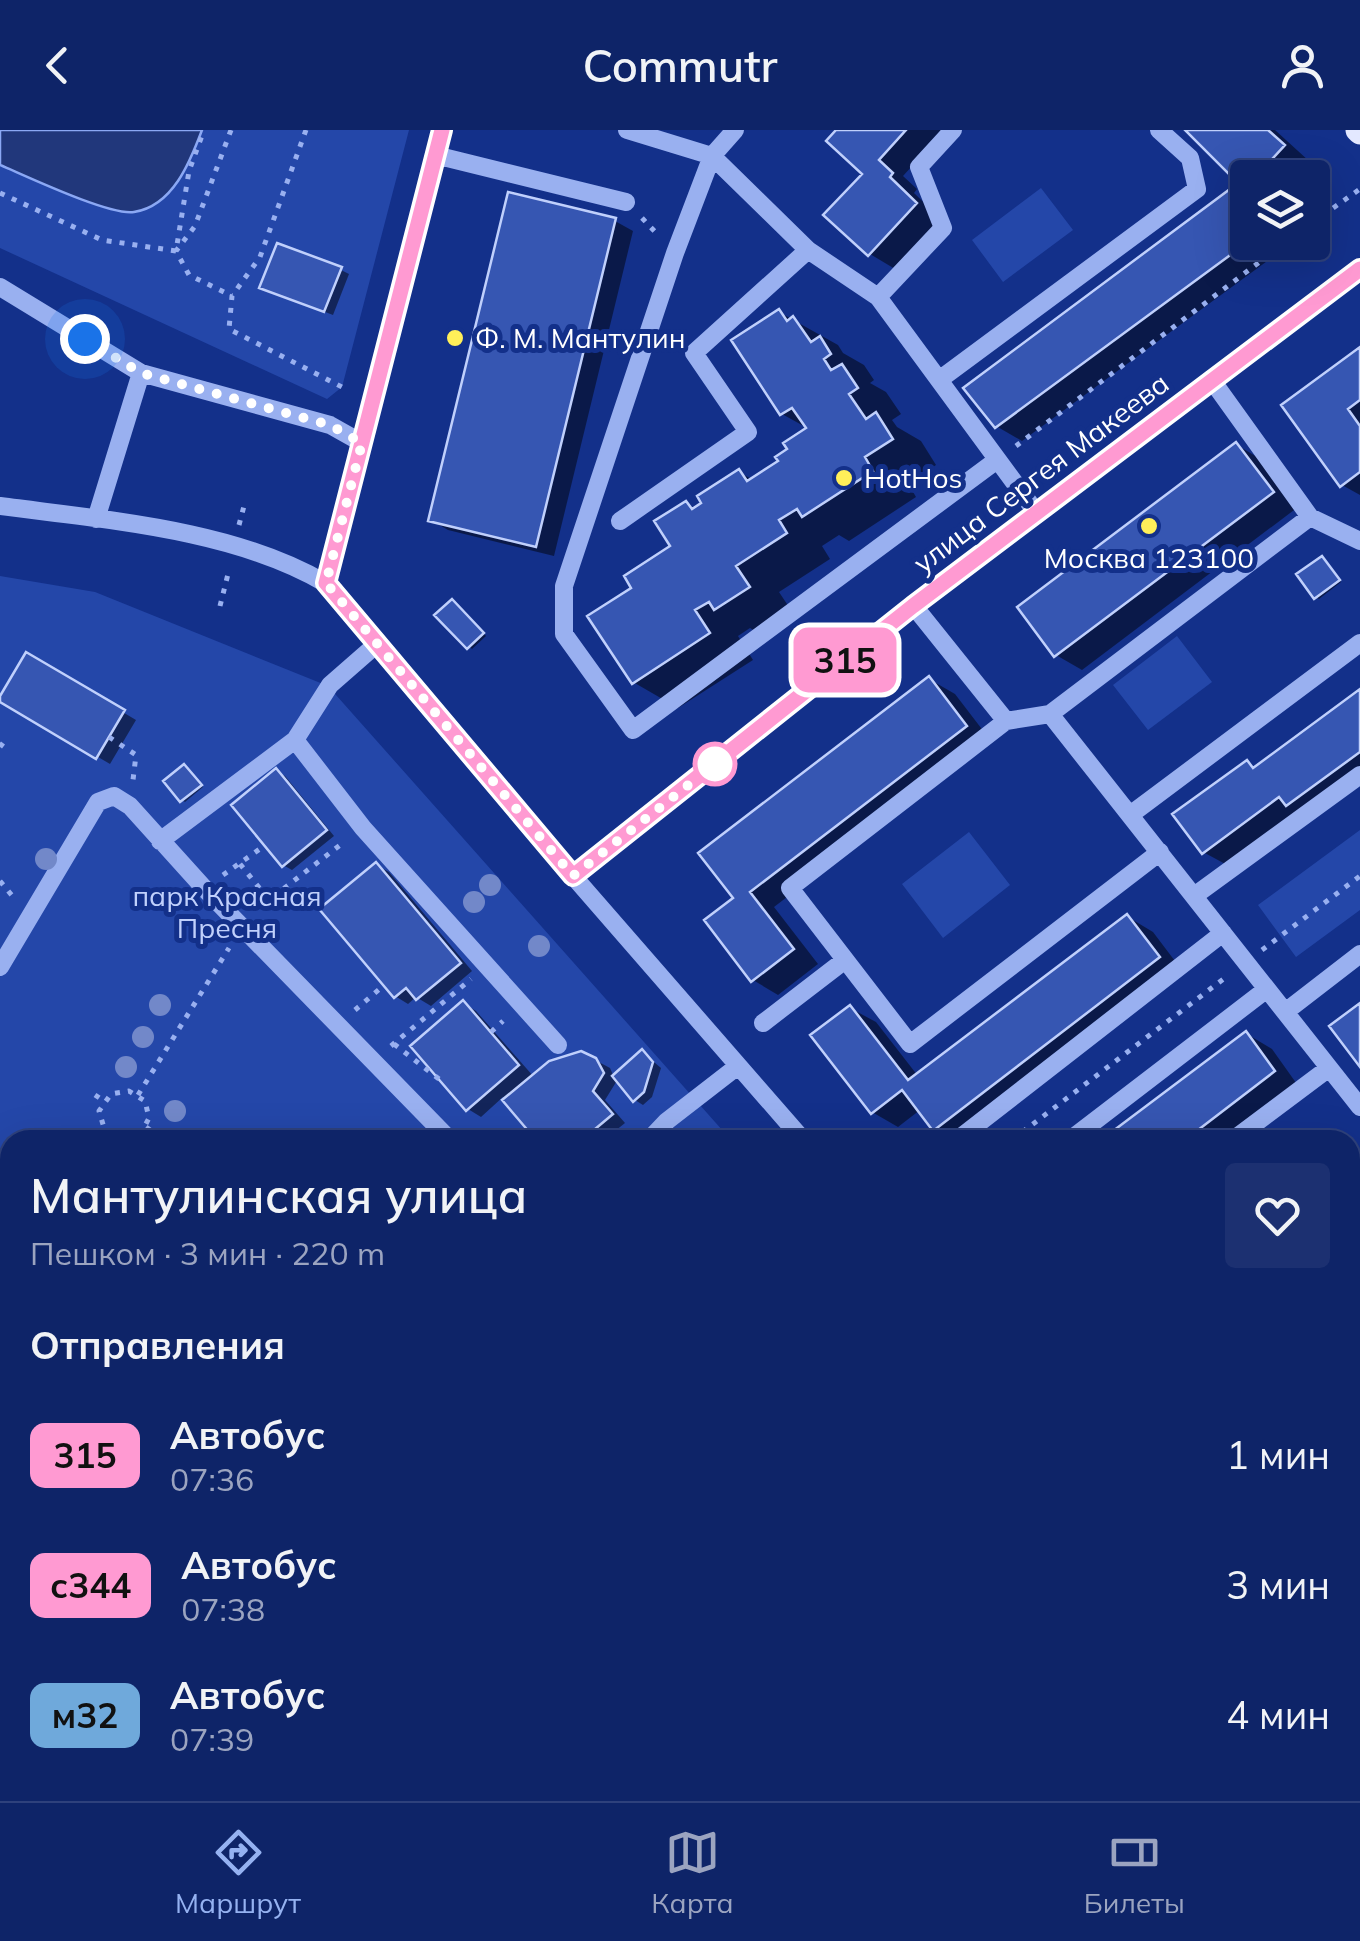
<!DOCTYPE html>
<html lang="ru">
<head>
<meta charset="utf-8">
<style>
  :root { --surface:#0e2468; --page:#1c3071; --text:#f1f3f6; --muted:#9ba4c0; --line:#2e417c; --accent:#95b2f1 }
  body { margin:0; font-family:Mulish,sans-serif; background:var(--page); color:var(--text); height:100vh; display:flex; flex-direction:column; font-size:38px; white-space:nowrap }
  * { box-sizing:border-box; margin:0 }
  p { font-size:32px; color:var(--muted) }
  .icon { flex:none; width:55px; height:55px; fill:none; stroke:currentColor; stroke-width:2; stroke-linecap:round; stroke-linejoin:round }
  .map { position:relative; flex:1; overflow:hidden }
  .side { position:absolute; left:0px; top:1000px; width:1360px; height:672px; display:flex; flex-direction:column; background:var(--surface); border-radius:30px 30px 0 0; box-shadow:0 10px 40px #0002,0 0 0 2px var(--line) }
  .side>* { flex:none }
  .badge { padding:0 20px; border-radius:15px; font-size:35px; line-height:65px }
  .tools { position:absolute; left:1230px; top:30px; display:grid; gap:20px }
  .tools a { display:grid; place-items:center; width:100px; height:100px; border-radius:10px; background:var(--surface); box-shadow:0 10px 40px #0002,0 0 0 2px var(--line); font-size:50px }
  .you { position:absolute; width:50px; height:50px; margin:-25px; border:8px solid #fff; border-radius:50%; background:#1a73e8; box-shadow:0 0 0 15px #1a73e833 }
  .map>.badge { position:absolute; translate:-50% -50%; box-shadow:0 0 0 5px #fff }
  h2 { padding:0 30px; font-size:38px; line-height:90px }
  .round { display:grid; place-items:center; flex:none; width:105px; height:105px; border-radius:10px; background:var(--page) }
  .headline { display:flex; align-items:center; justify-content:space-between; height:170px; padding:0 30px }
  h1 { font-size:48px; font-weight:600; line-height:75px }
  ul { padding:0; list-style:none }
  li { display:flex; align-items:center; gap:30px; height:130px; padding:0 30px }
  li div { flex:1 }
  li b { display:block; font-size:38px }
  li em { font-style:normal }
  li .badge { min-width:110px; font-weight:700; text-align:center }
  header { display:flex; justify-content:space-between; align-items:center; height:130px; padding:0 30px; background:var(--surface); font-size:45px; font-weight:600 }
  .dock { display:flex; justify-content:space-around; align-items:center; height:140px; border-top:2px solid var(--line); background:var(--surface); font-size:28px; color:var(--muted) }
  .dock a { display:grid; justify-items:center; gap:5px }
  .dock .selected { color:var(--accent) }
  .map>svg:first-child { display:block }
  .green { fill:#2447a9 }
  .water { fill:#21377b; stroke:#8ba8f4; stroke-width:2.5 }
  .shadow { fill:#0007 }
  .building { fill:#3656b2; stroke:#c0d0fc; stroke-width:2.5 }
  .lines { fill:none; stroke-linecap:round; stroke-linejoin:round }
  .path { stroke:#99b0f0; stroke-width:5; stroke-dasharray:5 8; stroke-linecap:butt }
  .minor { stroke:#99b0f0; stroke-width:18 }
  .major { stroke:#e3e8ff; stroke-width:25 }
  .tree { fill:#7288c9 }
  .line-casing { stroke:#fff; stroke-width:22 }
  .line { stroke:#ff9ad2; stroke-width:15 }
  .walk { stroke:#fff; stroke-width:10; stroke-dasharray:0 18 }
  .poi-dot { fill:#ffef59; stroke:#13308a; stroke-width:4 }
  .stop-dot { fill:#fff; stroke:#ff9ad2; stroke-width:5 }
  .labels { text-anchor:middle; stroke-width:10; stroke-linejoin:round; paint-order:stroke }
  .poi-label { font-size:28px; fill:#fff; stroke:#13308a; text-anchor:start }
  .street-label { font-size:28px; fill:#fff; stroke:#13308a }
  .park-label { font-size:28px; fill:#c0d0fc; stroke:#13308a }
</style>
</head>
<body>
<header><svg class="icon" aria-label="back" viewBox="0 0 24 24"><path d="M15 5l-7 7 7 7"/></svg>Commutr<svg class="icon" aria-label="person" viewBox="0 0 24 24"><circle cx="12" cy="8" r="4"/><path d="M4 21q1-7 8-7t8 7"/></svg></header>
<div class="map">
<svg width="1360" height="1671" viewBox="0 0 1360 1671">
  <rect width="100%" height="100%" fill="#13308a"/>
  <!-- green -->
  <path class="green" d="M0,0H409L342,257L327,269L0,118Z
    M1041,58L1073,100L1003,152L972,110Z
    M0,446L95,462L328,556L731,1010H10V1662L1159,1663L1154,1671H0Z
    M1177,506L1212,552L1148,600L1113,555Z
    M1360,700V780L1296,827L1258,775Z
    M969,702L1010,755L943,808L902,754Z"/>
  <!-- water -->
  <path class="water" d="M0,0H202C190,32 173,76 134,82C110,86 26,46 0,35Z
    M0,1213L10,1219V1281L0,1276Z
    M0,1466L10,1471V1524L0,1522Z
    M154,1663V1662L198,1663L194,1671H149Z
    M378,1663V1662L458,1663L454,1671H374Z
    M756,1663H877L894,1671H771Z"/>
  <!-- shadow -->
  <path class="shadow" d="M839,0H945L903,46L917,59L914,63L941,89L895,139L870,124L865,44Z
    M1188,0H1275L1309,31L1294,48H1248V112H1293L1022,311L996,296L1242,53Z
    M615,91L633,101L554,426L448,400L431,390Z
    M341,140L349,144L333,185L271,161Z
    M779,182L838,215L843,223L864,235L874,250L870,253L886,262L901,284L892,290L897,297L921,311L936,335L908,353L916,367L849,411L839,405L822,416L830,429L779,462L793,483L760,504L750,498L738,506L753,530L678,578L633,552L635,459L674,416L686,373L696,379L739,342L753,350L781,332L809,299L782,284Z
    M1360,221V365L1342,355L1285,275Z
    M1237,315L1262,330L1298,377L1082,540L1056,525Z
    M1325,431L1341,452L1319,469L1316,467Z
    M455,474L486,506L472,519L438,485Z
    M27,525L136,590L110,634L1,570Z
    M929,549L955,564L991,611L774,777L818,834L778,865L753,850L736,769Z
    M1360,562V655L1229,736L1203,722L1247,633L1257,638Z
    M187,639L203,657L185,672L182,670Z
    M276,641L285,646L334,706L292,740L283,735Z
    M376,735L389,742L472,841L431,876L416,867L408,874L395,866Z
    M1128,787L1153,802L1184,843L954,1010L935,999L920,980L898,997L872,982L850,878L876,892L918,946Z
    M463,873L476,881L534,947L595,930L610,938L614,947L642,922L661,938L652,967L643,975L635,970L618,949L605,970L625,993L604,1010H539L503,967L481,987L468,979Z
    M1247,904L1272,919L1299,957L1229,1010H1105Z
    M1360,1146V1245L1350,1253V1154Z"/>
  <!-- building -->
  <path class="building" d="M836,0H906L879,30L893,43L890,47L917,73L868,126L823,85L862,44L826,11Z
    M1185,0H1268L1285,15L1264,38L1271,48H1248V112L995,298L963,258L1238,53Z
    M508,62L616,88L536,417L428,391Z
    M277,113L342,137L324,182L259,158Z
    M779,179L787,191L793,186L811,212L820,206L831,224L824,229L831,240L842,234L858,258L849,264L866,289L876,282L893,309L865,327L873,341L802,387L797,379L779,390L787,403L736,436L750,457L714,480L709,472L695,480L710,503L632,554L587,486L631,458L624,446L670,416L654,391L686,371L692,379L701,373L697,366L739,339L747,351L778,331L775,327L787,319L783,313L806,298L792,278L780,285L731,210Z
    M1360,217V270L1348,279L1360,296V342L1340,357L1281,275Z
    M1236,312L1274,362L1054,527L1017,477Z
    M1322,426L1340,450L1314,469L1296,444Z
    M452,469L484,503L467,519L434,485Z
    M26,522L125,580L96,629L0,572V566Z
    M929,546L967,596L750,762L794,819L751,852L704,790L733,768L698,723Z
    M1360,559V622L1286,676L1279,667L1202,724L1172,684L1247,630L1253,638Z
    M184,634L202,655L180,672L163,651Z
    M276,638L327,700L282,737L231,675Z
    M376,732L461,833L416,870L406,858L394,868L319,779Z
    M1127,784L1160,827L933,1001L902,960L871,984L810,905L850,875L908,950Z
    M463,870L519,935L466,981L410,916Z
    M1360,873V937L1329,896Z
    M1246,901L1275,941L1185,1010H1101Z
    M642,919L653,932L644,962L633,972L612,946Z
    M581,921L596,928L604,943L593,961L613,984L582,1010H536L502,970L549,931Z
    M1360,1143V1212L1350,1219V1151Z
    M1360,1420V1466L1350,1452V1428Z
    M1360,1466V1520L1350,1508V1474Z
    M78,1662H101L97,1671Z"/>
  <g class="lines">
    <!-- path -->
    <path class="path" d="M231,0L195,96L176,121L189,145L232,166
      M306,0L260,127L232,166L229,199L342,257
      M0,63L102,110L176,121L189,41L204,0
      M642,88L659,106
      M1312,93L1360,59
      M1016,316L1286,112
      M239,395L244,376
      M220,476L229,440
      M109,607L136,625L133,650
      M0,617L3,613
      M240,734L269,770L344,712
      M223,745L264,716
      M0,751L14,768
      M1262,820L1360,746
      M355,880L383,856
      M491,902L503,891
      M394,914L439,949
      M391,916L471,849
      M95,965L104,971
      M138,965L229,818
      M146,997L163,1010
      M122,1010L105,1001L99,981L111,964L129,961L145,971L149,988L140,1005L123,1010
      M1012,1010L1226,847
      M0,1553L6,1543L10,1545
      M0,1610L10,1615
      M638,1662L653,1671
      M110,1671L114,1662
      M289,1671L294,1662
      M356,1671L361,1662
      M489,1671L493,1662
      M692,1671L696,1662
      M1189,1671L1195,1662"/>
    <!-- minor -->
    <path class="minor" d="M627,0L712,26L808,120L878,167L1036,382
      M735,0L712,26L675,123L564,456V504L633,600L997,330
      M435,25L626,72
      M0,157L141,243
      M878,167L943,98L919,37L953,0
      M1211,249L1310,387L1360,411
      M939,250L1197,59L1190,28L1159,0
      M0,376C105,390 233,399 325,453L554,724L803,1010
      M96,389L141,243L330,295L362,313
      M620,391L748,302L694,223L808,120
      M325,453L442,0
      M913,475L1006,591L1050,584L1310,387
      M1050,584L1360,977
      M1006,591L790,758L910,914L1160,722
      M295,610L363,698L558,915
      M1130,685L1360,513
      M160,711L295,610L330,555L378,513
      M573,746L913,475L1360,139
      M1194,766L1360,645
      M0,837L98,672L114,666L130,676L204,758L450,1010
      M1285,882L1360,824
      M763,893L845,830
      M649,1010L667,991L738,936
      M957,1010L1223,803
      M1070,1010L1267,859
      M1233,1010L1329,938
      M1350,1130L1360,1122
      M0,1136L10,1142
      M0,1323L10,1305
      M1350,1342L1360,1334
      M1350,1627L1360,1638
      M1028,1662L1041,1671"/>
    <!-- major -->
    <path class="major" d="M1358,0L1360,2"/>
  </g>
  <!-- trees -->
  <g class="tree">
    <circle cx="46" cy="729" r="11"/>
    <circle cx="490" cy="755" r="11"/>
    <circle cx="474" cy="772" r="11"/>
    <circle cx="539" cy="816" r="11"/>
    <circle cx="160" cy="875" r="11"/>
    <circle cx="143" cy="907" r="11"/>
    <circle cx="126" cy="937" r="11"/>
    <circle cx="175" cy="981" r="11"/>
  </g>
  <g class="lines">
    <defs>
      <path id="line" d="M442,0L326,453L573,746L913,476L1360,139"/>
    </defs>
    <!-- line casing -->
    <use href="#line" class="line-casing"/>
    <!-- line -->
    <use href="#line" class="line"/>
    <!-- walk -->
    <path class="walk" d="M85,209L141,243L330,295L362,313L326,453L573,746L715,634"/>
  </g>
  <!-- markers -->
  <g class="poi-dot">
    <circle cx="455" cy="208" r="10"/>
    <circle cx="844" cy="348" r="10"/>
    <circle cx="1149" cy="396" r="10"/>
  </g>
  <circle class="stop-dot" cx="715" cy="634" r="20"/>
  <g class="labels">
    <!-- poi labels -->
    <g class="poi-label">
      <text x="475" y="218">Ф. М. Мантулин</text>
      <text x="864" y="358">HotHos</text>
      <text x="1149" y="438" text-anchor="middle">Москва 123100</text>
    </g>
    <!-- street labels -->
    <g class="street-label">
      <text transform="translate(1041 343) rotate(-37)" y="10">улица Сергея Макеева</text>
    </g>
    <!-- park labels -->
    <g class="park-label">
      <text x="227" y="776">парк Красная<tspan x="227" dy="32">Пресня</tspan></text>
    </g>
  </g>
</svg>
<div class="tools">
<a><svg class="icon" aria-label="layers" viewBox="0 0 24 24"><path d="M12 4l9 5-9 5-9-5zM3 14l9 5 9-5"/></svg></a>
</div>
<div class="you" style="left:85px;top:209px"></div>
<b class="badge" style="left:845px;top:530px;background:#ff9ad2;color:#111">315</b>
<section class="side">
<div class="headline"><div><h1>Мантулинская улица</h1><p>Пешком · 3 мин · 220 m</p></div><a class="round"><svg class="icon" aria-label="heart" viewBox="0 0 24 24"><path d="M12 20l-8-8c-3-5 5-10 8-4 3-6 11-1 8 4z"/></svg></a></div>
<h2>Отправления</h2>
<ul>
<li><span class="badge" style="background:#ff9ad2;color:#111">315</span><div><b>Автобус</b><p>07:36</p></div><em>1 мин</em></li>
<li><span class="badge" style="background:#ff9ad2;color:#111">с344</span><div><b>Автобус</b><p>07:38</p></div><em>3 мин</em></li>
<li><span class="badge" style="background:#6fa9db;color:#111">м32</span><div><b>Автобус</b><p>07:39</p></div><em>4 мин</em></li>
</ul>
</section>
</div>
<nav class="dock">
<a class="selected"><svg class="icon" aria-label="directions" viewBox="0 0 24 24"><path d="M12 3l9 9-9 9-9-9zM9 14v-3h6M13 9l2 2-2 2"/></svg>Маршрут</a>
<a><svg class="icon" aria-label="map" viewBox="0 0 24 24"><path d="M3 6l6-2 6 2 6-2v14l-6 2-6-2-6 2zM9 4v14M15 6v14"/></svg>Карта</a>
<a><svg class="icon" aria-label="tickets" viewBox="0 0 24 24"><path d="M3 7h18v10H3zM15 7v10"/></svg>Билеты</a>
</nav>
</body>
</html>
